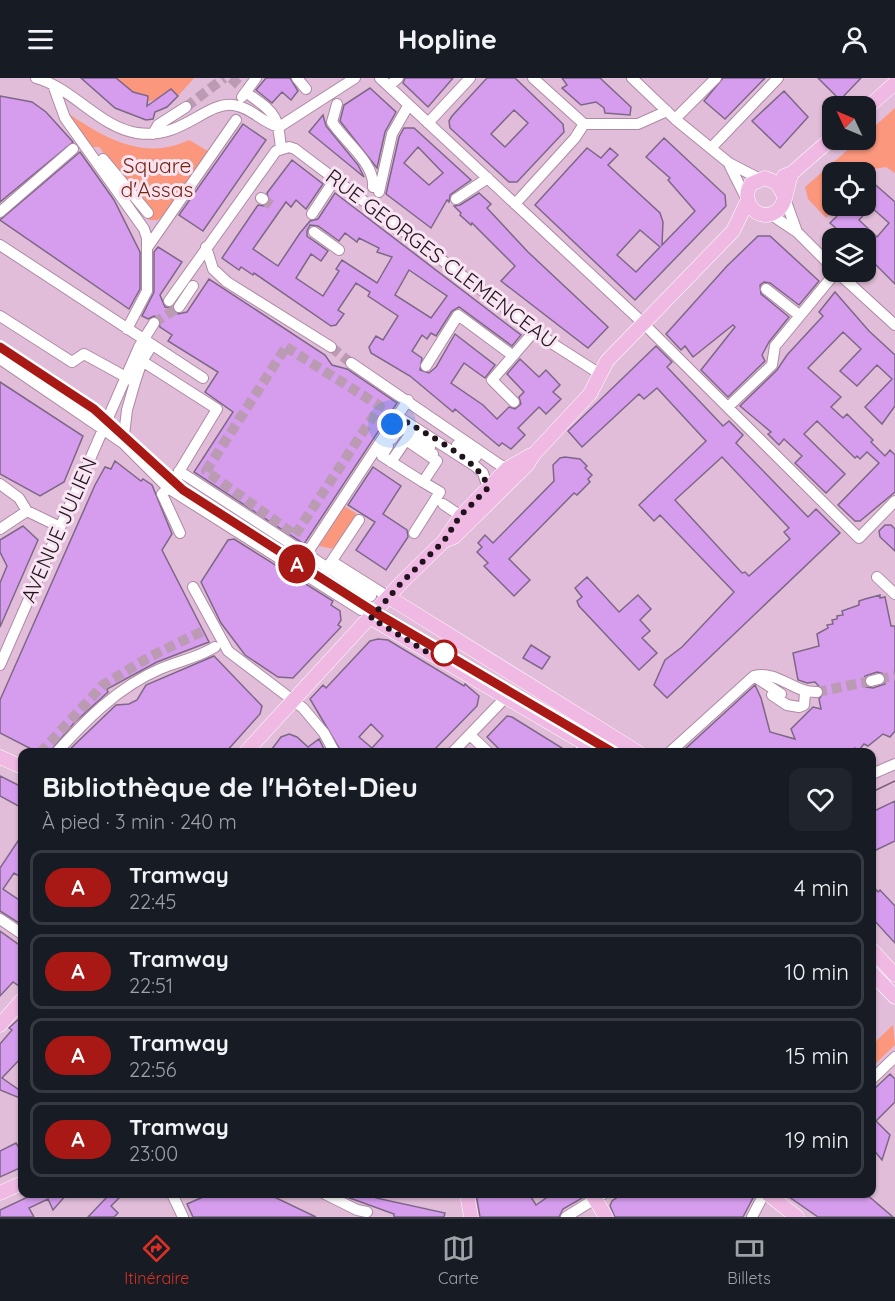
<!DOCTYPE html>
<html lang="fr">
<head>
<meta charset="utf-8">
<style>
  :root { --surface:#171b24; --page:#20242c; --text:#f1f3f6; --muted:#9ea1a6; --line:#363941; --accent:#d93025 }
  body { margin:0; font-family:Quicksand,sans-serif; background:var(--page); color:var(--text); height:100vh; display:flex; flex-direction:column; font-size:22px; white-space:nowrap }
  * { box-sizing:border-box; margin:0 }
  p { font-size:20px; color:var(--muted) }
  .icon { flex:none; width:33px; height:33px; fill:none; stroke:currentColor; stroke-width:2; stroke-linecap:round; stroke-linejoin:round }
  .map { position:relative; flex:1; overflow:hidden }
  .side { position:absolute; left:18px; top:670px; width:858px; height:450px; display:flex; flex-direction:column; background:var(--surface); border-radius:12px; box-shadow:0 2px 4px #0004 }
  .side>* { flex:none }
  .badge { padding:0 12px; border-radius:20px; font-size:21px; line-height:39px }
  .needle { width:39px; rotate:314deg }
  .fabs { position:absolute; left:822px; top:18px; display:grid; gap:12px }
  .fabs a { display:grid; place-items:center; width:54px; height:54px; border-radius:12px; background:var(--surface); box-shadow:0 2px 4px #0004; font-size:30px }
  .you { position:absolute; width:30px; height:30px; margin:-15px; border:4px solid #fff; border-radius:50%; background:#1a73e8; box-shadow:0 0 0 9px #1a73e833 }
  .map>.badge { position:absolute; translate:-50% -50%; box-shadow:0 0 0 3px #fff }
  .round { display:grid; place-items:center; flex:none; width:63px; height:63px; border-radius:12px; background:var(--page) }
  .head { display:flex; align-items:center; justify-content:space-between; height:102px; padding:0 24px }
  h1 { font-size:28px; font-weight:700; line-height:45px }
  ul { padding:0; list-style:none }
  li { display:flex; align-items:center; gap:18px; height:75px; margin:0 12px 9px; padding:0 12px; border:3px solid var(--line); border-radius:12px }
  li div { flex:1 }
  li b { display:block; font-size:22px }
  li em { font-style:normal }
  li .badge { min-width:66px; font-weight:700; text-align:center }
  header { display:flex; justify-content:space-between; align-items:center; height:78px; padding:0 24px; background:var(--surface); font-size:27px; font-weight:700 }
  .dock { display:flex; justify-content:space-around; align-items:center; height:84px; border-top:2px solid var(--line); background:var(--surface); font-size:16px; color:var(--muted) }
  .dock a { display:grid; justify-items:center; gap:3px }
  .dock .on { color:var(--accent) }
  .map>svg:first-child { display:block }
  .green { fill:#fb977d }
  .building { fill:#d69dee; stroke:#7d6787; stroke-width:1.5; fill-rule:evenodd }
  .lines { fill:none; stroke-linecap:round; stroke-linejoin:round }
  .minor-tunnel { stroke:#bb9bb3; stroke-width:10; stroke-dasharray:10 5; stroke-linecap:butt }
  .minor-casing { stroke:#ae8aa5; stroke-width:12 }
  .major-casing { stroke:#fff; stroke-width:15 }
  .minor { stroke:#fff; stroke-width:10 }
  .major { stroke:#f0b9e4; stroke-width:14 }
  .tram { stroke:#796173; stroke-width:1.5 }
  .line-casing { stroke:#fff; stroke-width:14 }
  .line { stroke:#a81815; stroke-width:9 }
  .walk { stroke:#20131d; stroke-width:6; stroke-dasharray:0 10.8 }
  .stop-dot { fill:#fff; stroke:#a81815; stroke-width:3 }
  .labels { text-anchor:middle; stroke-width:6; stroke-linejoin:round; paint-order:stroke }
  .park-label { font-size:21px; fill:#7c240b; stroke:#f8e4f2 }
  .street-label { font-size:21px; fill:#20131d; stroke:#f8e4f2 }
</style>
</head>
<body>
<header><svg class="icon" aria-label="menu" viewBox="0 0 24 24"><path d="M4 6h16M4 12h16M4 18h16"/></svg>Hopline<svg class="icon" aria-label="person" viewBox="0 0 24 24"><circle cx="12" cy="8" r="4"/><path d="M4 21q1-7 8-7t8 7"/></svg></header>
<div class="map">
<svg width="895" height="1139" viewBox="0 0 895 1139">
  <rect width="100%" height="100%" fill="#e2bdd9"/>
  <!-- green -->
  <path class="green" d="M116,0H194L178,18L171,11L162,19L148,24V18L128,12Z
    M895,30V95L886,89L874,91L866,100V94H832V128H839L826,140L808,121L805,109L859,62H866V56Z
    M69,36C106,61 145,83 189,62L208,73L164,136L158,142H149L146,138L120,96L99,69H93L68,38Z
    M344,428L357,436L334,471L319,468Z
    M893,947L895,967L872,989V967Z"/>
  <!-- building -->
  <path class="building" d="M81,0H116L133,14L148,18L147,28L171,11L178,18L167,29L155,34L153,41L146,42L115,30Z
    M266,0H290L298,13L291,22L282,14L272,25L256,12Z
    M405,0H453L428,29L403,5Z
    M487,0H515L563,46L564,54L517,104H509L450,50L449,43L452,38ZM514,32L528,45L505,69L491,56Z
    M562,0H600L631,29L630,37L605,35L604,30L596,24L581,27L562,10L567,7Z
    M723,0H765L725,41L704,23Z
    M818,0H861L840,22Z
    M370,10L396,34L385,54L377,90L340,43L344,27Z
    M784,13L808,39L780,70L752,43Z
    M0,18L32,24L46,34L73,64L0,124Z
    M323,37L326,48L358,87L364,99L309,54Z
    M243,46L266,62L203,153L179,137Z
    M404,50H414L471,102L450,117L449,124L447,122L431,150L386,116L399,59ZM418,69L443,95L429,107L404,85Z
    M664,60L725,117L726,128L635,222L535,127L587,70L601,80L610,70L618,77L608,87L660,135L663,144L662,167L695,133L668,102L670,100L646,79ZM640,152L660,169L636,194L617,177Z
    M80,74L114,122L140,174V211L129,231L0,142Z
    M292,82L323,106L306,131L296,122L291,129L286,124L253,171L278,188L300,155L310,143L318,141L335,115L521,257L512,268L459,229L452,233L436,258L431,255L427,261L422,257L412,273L422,280L420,292L429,295L436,289L455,256L495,287L485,300L464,285L451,305L483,327L497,341L509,329L515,331L521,326L519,319L524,314L507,296L520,281L539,299L546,292L560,307L553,314L561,321L546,336L539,329L518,350L525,357L511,371L502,365L499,368L455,331L453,334L410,298L371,275L369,269L376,258L383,262L398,238L368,218L370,214L356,205L338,232L344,236L336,247L331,248L254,195L253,197L241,189L239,192L222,180L258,127L264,128L269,125L267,115ZM310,147L318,148L339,163L345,155L357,164L359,160L379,170L377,174L392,179L377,205L342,182L336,191L339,193L323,218L296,200L311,176L321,183L328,173L307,158V153ZM409,192L447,218L431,240L395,217Z
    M870,102L895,124V206L866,177V160H847L830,145L847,128H866V107ZM871,129L889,145L877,159L859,142Z
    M479,115L491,126L487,130L528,174L608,249L588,270L501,203L515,188L472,145L471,147L460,137L461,135L454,128L460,127Z
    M758,158H770L819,203L799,227L770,205L764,204L760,207L761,216L789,239L769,264L762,277L765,283L728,319L701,292L735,249L733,247L693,279L685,268L681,272L666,256L727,188Z
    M158,169L182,184L160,217L165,229L172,230L178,236L187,234L209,201L325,277L332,287L347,291L397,325L304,466L194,394L233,334L205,314L218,294L168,263L172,257L160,249L158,239L154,238L148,241L142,238L154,214V174Z
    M835,214L869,253L895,277V328L882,346L865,329L892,301L877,287L857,308L840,293L861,271L843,254L808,290L841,319L831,329L843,340L847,336L873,362L871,364L885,378L890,372L895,377V414L860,443H855L838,427L879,385L867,374L860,381L857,378L855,380L817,343L804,356L845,396L826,415L795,385L802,378L784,361L779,367L768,356L771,354L740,328L777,292L787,277L823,238L819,234Z
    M656,268L672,284L667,289L723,348L729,343L743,357L736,365L808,439L816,431L840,455L667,620L654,607L665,582L682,569L734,514L660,437L654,443L639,427L706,363L657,310L644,321L639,316L582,369L568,353ZM722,379L789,450L784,454L790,461L749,498L745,494L742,495L675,422Z
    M0,304L83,358L64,404L40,418L0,396Z
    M565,379L580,381L587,388L585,390L592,397L588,401L590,404L577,417L574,415L509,481L530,502L514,518L484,488L488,485L477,474L482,469L478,465L485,457L493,465L554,403L553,387L560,380Z
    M115,383L141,403L143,401L152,407L172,456L162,472L209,564L157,584L107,611L108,614L74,645L49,675H39L0,655V622L95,407L105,389L111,391Z
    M373,389L401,408L383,436L407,452L408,459L386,492L356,472L375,444L348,427Z
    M885,447H891L895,451V473L880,459L879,453Z
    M23,448L38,462L0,549V505L7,488L0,474V462Z
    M234,461L333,523L331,527L340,533L341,542L338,547L341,549L293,600L278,599L245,577L221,545L201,504L228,462Z
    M587,499L619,534L638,517L651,531L640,542L650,553L642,560L657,575L639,592L579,528L577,523L582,519L575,510Z
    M880,517V520L885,519L891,548H895V653L890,659L883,656L868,668L864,666L859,672L855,670L844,675H690L683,673L755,607L761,620L770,654L795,661L791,651L813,629L821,631L819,621L824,614L815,604L807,605L798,602L793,575L819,568L817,556L828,550L827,547L833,546L832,542L837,541V538L843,537L842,533L859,527V523L865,521ZM877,594L885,596V606L873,610L866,609L864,604L865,598Z
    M378,561L388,562L464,608L465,606L479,618L477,628L431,675H342L310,621L323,607L326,610L370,563ZM371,646L383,658L372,670L359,659Z
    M531,567L550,579L542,591L523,580Z
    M214,578L262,628L260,636L225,675H66L116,627L129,626L137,622L146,607Z
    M507,638L512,639L570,675H503L487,659Z
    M289,656L297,659L308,669L319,661L326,675H269L281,659Z
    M0,698L22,709V730L0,718Z
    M895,723V763L872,774V734Z
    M22,757V800L14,795L3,811L22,824V847L0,833V790Z
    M872,807L878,814L880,812L895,828V865L872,840Z
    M0,853L22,869V910L13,904L0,918Z
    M22,938V979L2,1000L22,1014V1021L0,1012V966L12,952L9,950Z
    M890,996L895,1001V1024L876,1043L890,1057L882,1082L872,1070V1013Z
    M16,1065L19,1070L22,1068V1089L0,1099V1073Z
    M34,1116H67L53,1132L48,1121L29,1130L34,1139H0V1132Z
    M102,1116H123L111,1128L118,1135L114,1139H88L106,1120Z
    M210,1116H268L316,1139H193L187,1126Z
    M348,1116H376V1120L445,1135L444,1139H394V1136L347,1119Z
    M476,1116H529L536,1127L552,1116H583L584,1119L563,1131L559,1139H480Z
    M622,1116H755L743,1139H615L610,1128L612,1123Z
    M785,1116H866L893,1139H818Z"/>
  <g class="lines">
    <!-- minor-tunnel -->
    <path class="minor-tunnel" d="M231,0L251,18
      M186,29L224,0
      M263,121L275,130
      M154,245L179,229
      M286,269L380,328L295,457L206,393Z
      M331,269L351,285
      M879,601L895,598
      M817,614L871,603
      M40,675L103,607L151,578L203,553"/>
    <defs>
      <path id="minor" d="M36,0C73,10 99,49 137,55C182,62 205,24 233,27C251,29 262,45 279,49
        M297,0L306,11
        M380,0L643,245L859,460L895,423
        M533,0L584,46H638L667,33
        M632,0L675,41L729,85L760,101
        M53,7L65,40L144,151L147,160V213L127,251
        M389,8L398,0
        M251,18C277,36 278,40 281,71
        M242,19L256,0
        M337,26L332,44C344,63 375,85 373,109
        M675,41L716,0
        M428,45L470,0
        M279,49L355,0
        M153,56L158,47L186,29
        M712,69L778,0
        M103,81L148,135
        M730,88L746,120
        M379,114L392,56L408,28
        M784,118L797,154
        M261,120L263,121
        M456,121L488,100
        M515,126L575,60L584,46
        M0,134L73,71
        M312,136L335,101
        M770,136L797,154L832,189
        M314,154L339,172
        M0,167L203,300
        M206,169L213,191L227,204L331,269
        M147,170L236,42
        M837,194L895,247
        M766,211L799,237
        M169,223L276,73L289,69L295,71L553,266L600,296
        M179,229L193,208
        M0,238L72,284L84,276L135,304L142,283
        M152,267L142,283L217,331L177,397
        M0,281L123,365L168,410L162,416L180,455
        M351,285L500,387L508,390
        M426,288L458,237L512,277
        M514,324L492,302L531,257
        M728,329L772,287L775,268L836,194
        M397,338L475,388L483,395L488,410
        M407,353L430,369L428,371L409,358L406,362L431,379
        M392,361L395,357
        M123,365L127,332L135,304
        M457,367L476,379
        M388,368L382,378L423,404
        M391,384L406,362
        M179,393L371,518
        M0,406L19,420L27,433L60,449
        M170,406L168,410L361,532
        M443,426L461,438L462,443
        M0,451L27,433
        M414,455L440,414L423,404L437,383L431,379L433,376
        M336,486L390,520
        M296,492L408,322
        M323,496L359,442
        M877,499L895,516
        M193,509L228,573L303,630L324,655L335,675
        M0,587L139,269L154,245
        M754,598L781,616
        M871,603L879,601
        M772,617L787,627L799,629L804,627L805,615
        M470,657L489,675
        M56,675C86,642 118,609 160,591C179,583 197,580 215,569
        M452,675L505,620
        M577,675L586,666
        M669,675L754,598C778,592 793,615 817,614
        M872,696L895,686
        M0,841L22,856
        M872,1001L895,979
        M172,1116L183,1139
        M325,1116L357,1132L367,1134
        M566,1139L603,1116
        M752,1139L764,1116"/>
      <path id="major" d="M866,31L895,5
        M784,98L792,95L832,60
        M784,118L777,105L765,100L751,106C738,125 762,148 779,131C787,123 787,105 792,95
        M444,463L454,459L527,387L534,376L590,316L607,283L733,153L747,124
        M390,520L639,675
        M371,540L601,675
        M245,675L402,504L444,463L461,438L508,390L531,377
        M0,679L22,689
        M872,872L895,897
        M872,895L895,919
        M0,947L22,922
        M0,1115L22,1105
        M467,1116L471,1139
        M592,1116L606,1139
        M768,1116L797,1139"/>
    </defs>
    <!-- minor casing -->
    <use href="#minor" class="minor-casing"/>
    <!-- major casing -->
    <use href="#major" class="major-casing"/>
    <!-- minor -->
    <use href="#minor" class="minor"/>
    <!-- major -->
    <use href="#major" class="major"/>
    <!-- tram -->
    <path class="tram" d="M0,263L97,327L173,398L217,429L323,496L623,675
      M872,714L895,703"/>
  </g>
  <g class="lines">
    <defs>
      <path id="line" d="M0,269L94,331L183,412L376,535L614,675"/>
    </defs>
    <!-- line casing -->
    <use href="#line" class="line-casing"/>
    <!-- line -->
    <use href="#line" class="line"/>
    <!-- walk -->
    <path class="walk" d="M392,346L397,338C421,354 482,382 488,410L460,438L444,463L402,504L371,540L440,582L444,575"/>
  </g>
  <!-- markers -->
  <circle class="stop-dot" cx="444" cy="575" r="12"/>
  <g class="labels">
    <!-- park labels -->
    <g class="park-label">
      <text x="157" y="95">Square<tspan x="157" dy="24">d'Assas</tspan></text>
    </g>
    <!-- street labels -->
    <g class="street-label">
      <text transform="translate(441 181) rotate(37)" y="7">RUE GEORGES CLEMENCEAU</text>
      <text transform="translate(59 452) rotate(-66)" y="7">AVENUE JULIEN</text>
    </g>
  </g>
</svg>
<div class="fabs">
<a><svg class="needle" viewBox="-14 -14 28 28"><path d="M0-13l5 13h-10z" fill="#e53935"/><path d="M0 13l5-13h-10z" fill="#9ea1a6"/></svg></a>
<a><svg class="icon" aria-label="locate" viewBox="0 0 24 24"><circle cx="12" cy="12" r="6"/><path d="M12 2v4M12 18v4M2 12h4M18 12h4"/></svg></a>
<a><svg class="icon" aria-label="layers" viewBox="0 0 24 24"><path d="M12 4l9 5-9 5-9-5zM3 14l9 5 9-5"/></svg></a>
</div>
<div class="you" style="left:392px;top:346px"></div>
<b class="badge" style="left:297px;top:486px;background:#a81815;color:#fff">A</b>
<section class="side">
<div class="head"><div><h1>Bibliothèque de l'Hôtel-Dieu</h1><p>À pied · 3 min · 240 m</p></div><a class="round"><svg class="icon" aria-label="heart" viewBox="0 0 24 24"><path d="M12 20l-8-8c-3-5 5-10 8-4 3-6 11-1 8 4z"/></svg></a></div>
<ul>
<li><span class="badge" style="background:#a81815;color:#fff">A</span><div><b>Tramway</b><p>22:45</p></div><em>4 min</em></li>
<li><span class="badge" style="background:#a81815;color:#fff">A</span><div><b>Tramway</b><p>22:51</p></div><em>10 min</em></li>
<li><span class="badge" style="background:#a81815;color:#fff">A</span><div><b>Tramway</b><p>22:56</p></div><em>15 min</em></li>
<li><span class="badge" style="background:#a81815;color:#fff">A</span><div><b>Tramway</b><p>23:00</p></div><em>19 min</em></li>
</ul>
</section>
</div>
<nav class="dock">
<a class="on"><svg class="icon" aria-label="directions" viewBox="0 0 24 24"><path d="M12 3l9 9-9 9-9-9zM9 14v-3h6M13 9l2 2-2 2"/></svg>Itinéraire</a>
<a><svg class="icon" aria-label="map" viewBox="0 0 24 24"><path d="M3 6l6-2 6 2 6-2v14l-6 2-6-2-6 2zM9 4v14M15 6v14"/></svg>Carte</a>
<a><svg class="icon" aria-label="tickets" viewBox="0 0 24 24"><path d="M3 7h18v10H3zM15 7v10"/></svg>Billets</a>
</nav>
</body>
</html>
